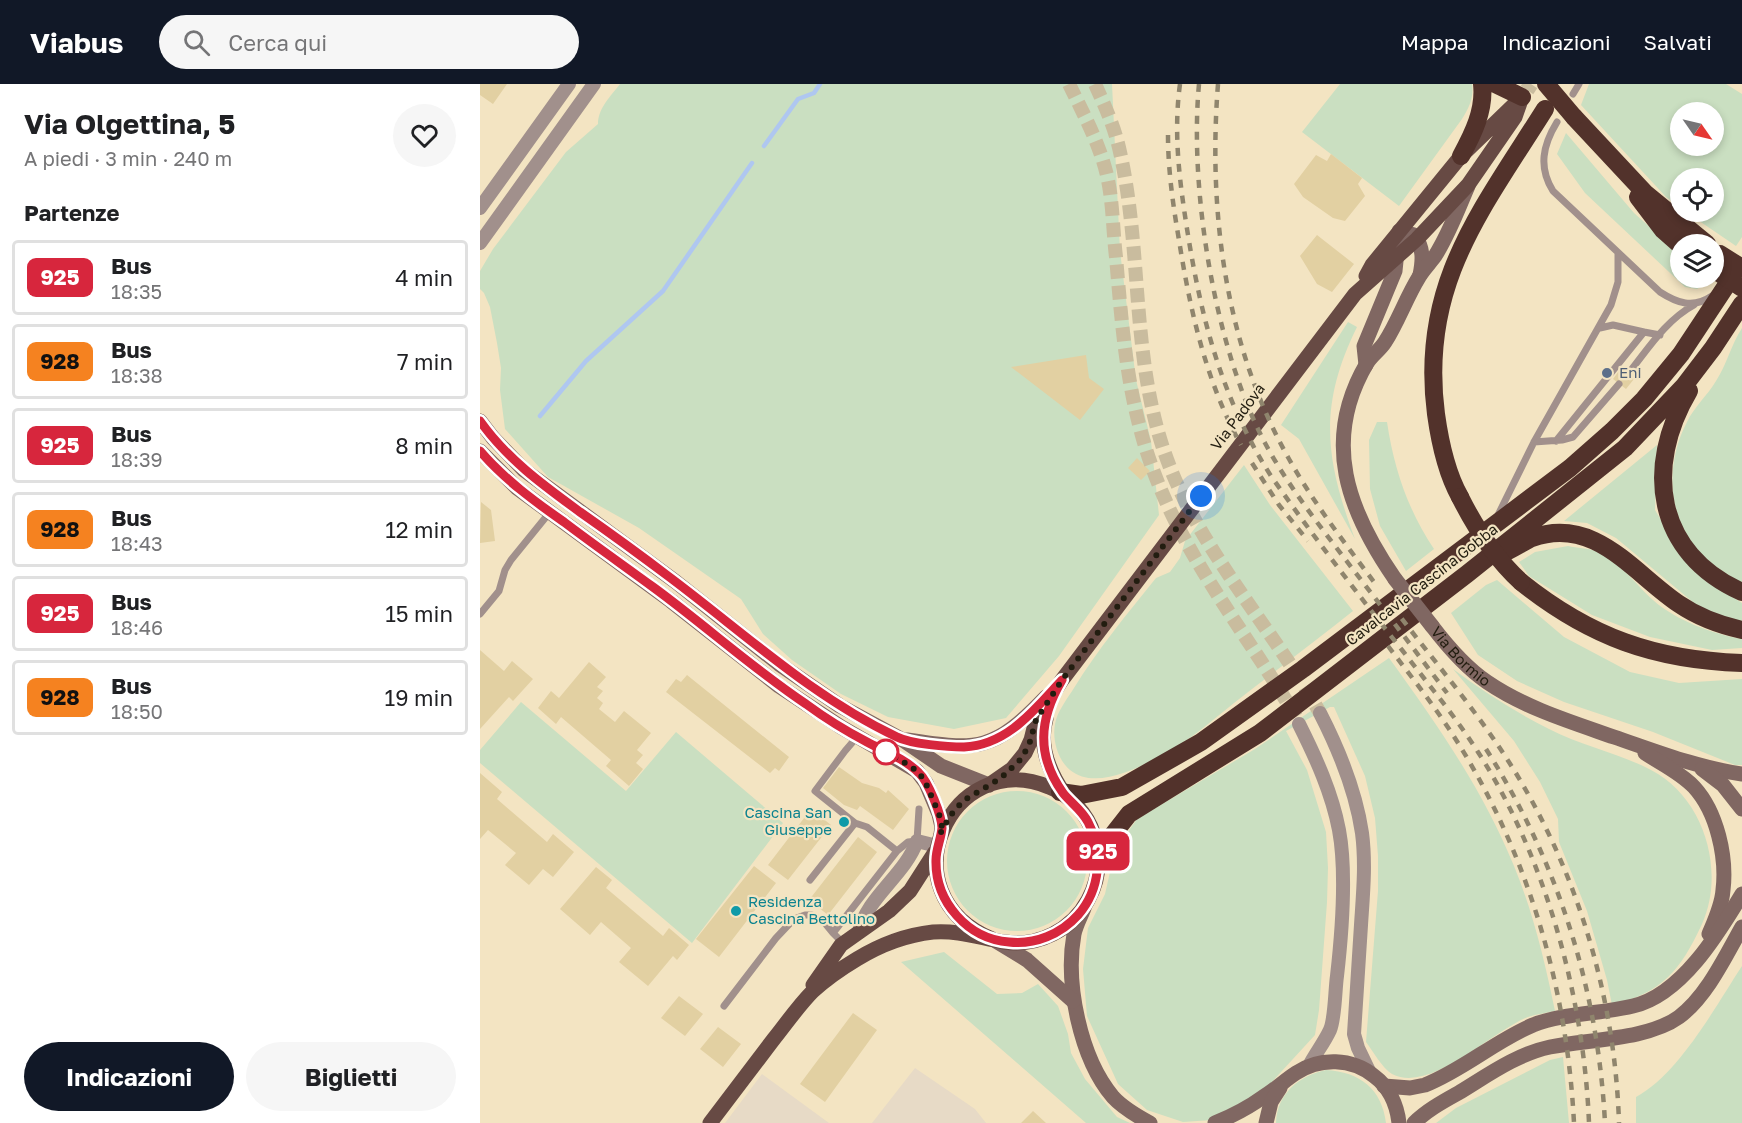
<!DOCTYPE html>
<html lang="it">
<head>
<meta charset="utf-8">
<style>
  :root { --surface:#fff; --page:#f6f6f6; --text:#202124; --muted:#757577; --line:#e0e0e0; --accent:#111827 }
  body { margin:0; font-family:"Golos Text",sans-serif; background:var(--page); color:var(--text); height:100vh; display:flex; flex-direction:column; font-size:22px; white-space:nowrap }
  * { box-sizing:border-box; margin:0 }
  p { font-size:20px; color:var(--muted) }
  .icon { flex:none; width:33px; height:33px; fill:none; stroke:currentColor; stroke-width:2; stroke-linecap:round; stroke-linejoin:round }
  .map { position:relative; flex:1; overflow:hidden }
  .side { display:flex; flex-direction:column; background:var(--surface); width:480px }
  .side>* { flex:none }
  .badge { padding:0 12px; border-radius:9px; font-size:21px; line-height:39px }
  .needle { width:39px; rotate:124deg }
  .buttons { position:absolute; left:1190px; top:18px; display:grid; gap:12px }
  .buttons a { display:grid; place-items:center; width:54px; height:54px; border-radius:50%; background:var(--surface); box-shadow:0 3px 9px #0003; font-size:30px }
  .you { position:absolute; width:30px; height:30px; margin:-15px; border:4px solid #fff; border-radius:50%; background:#1a73e8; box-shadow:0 0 0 9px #1a73e833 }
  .map>.badge { position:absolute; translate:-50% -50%; box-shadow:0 0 0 3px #fff }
  h2 { padding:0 24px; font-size:22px; line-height:54px }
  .round { display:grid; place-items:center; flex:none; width:63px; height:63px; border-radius:32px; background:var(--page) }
  .head { display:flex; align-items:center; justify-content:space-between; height:102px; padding:0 24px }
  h1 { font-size:28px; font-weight:700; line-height:45px }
  .action { display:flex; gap:12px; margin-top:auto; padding:12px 24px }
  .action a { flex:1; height:69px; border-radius:36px; background:var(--accent); color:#fff; font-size:24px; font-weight:700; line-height:69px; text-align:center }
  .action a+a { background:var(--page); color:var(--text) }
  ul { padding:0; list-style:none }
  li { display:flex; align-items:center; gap:18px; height:75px; margin:0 12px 9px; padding:0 12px; border:3px solid var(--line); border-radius:6px }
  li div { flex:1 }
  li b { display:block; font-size:22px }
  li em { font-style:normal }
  li .badge { min-width:66px; font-weight:700; text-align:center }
  header { display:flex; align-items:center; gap:36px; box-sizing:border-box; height:84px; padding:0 30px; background:var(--accent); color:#fff }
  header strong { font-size:28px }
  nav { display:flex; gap:33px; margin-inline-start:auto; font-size:21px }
  .search { width:420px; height:54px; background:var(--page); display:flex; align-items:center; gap:15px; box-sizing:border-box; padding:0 21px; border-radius:33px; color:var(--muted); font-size:22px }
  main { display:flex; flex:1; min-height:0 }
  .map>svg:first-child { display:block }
  .commercial { fill:#e7dac6 }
  .green { fill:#cadfc1; fill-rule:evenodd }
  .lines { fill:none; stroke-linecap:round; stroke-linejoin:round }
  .stream { stroke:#afc7f0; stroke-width:4.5 }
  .building { fill:#e2d0a2 }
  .street-tunnel { stroke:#c9bc9e; stroke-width:14; stroke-dasharray:14 7; stroke-linecap:butt }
  .primary-tunnel { stroke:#c9bc9e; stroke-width:15; stroke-dasharray:15 8; stroke-linecap:butt }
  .lane { stroke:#a1908c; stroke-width:7 }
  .street { stroke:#a1908c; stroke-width:14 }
  .secondary { stroke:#806762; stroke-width:15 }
  .primary { stroke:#674a44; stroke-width:15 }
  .highway { stroke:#52322b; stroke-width:18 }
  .rail { stroke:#8f856d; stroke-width:4.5; stroke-dasharray:8 8; stroke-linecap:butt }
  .secondary-bridge { stroke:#806762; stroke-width:15 }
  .highway-bridge { stroke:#52322b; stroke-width:18 }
  .line-casing { stroke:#fff; stroke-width:14 }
  .line { stroke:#d7263d; stroke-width:9 }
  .walk { stroke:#221d10; stroke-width:6; stroke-dasharray:0 10.8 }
  .service-dot { fill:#5c6f8a; stroke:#f3e4c2; stroke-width:2 }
  .stop-dot { fill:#fff; stroke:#d7263d; stroke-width:3 }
  .culture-dot { fill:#0f9aa8; stroke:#f3e4c2; stroke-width:2 }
  .labels { text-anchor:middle; stroke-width:4.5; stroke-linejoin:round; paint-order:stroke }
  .service-label { font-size:15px; fill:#4e5e75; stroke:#f3e4c2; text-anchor:start }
  .street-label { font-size:15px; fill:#221d10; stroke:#f3e4c2 }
  .culture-label { font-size:15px; fill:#0d838f; stroke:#f3e4c2; text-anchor:end }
</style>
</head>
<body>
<header>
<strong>Viabus</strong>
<div class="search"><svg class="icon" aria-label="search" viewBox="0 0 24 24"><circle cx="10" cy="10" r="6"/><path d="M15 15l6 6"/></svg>Cerca qui</div>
<nav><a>Mappa</a><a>Indicazioni</a><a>Salvati</a></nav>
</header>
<main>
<section class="side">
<div class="head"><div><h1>Via Olgettina, 5</h1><p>A piedi · 3 min · 240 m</p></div><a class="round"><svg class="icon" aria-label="heart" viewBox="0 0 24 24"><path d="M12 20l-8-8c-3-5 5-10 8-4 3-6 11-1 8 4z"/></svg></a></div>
<h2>Partenze</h2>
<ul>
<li><span class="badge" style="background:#d7263d;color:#fff">925</span><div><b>Bus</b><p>18:35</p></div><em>4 min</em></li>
<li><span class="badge" style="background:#f58220;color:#111">928</span><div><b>Bus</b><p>18:38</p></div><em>7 min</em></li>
<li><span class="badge" style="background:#d7263d;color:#fff">925</span><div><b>Bus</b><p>18:39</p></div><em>8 min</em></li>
<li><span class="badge" style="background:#f58220;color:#111">928</span><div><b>Bus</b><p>18:43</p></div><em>12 min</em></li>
<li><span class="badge" style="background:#d7263d;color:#fff">925</span><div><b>Bus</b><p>18:46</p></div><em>15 min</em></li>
<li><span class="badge" style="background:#f58220;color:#111">928</span><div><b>Bus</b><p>18:50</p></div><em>19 min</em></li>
</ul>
<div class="action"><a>Indicazioni</a><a>Biglietti</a></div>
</section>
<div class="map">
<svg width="1262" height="1039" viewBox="0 0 1262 1039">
  <rect width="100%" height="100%" fill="#f3e4c2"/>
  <!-- commercial -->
  <path class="commercial" d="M435,984L495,1025L506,1039H392Z
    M282,990L349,1039H245Z"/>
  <!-- green -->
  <path class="green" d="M140,0H632L640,167L656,296L671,357L679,431L579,572L526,634L474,645L408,633L361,610L312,576L283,550L261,515L159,444L68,393L25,345L20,306L21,284L17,259L10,223L4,209L0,205V187L13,165L86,68L118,40C118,24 131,12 140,0Z
    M860,0H992C994,14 989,24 982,35L919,122L822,48Z
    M1109,0H1246L1262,10V153L1256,162L1206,128H1233V94H1200V123L1186,113L1101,21ZM1200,28H1233V62H1200Z
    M1086,49L1154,129L1200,170V194H1235L1217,205L1205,203L1105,109L1077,70Z
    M868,238L877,243C838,322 845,375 875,455L819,355L801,341Z
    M1262,244V500C1243,488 1222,475 1210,456C1186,422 1188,374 1207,338C1214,323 1227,312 1236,297C1247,280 1251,261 1262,244Z
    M897,338H907C914,385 928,426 954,465L926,487L900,442L890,405L889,356Z
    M1177,361L1175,426L1205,476L1224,495L1262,519V537L1226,529L1136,454L1107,439L1084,437Z
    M764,381L790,421L873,527C834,558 794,588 754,619C729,639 702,663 672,677C650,687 613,705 590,686C578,676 572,656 575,640C577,628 587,615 594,604C618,565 647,530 676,494L690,488L700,474L705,457Z
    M1088,462C1097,464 1108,464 1116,467C1137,474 1157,502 1173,516C1195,536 1233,550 1262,555V564L1232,566L1170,553L1112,531L1049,492L1039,478L1055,468Z
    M1017,496L1084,553L1150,588L1199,599L1262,595V681H1255L1173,648L1084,618L1037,597L998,571L971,529L1006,501Z
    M909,574C957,640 1003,706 1034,782C1053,828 1065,878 1075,927C1066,929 1057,930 1048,933C1012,947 951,1010 912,990C902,984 893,967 886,958L898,807V772L895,734L885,692L854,623H850L806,647L827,686L846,748L848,784L847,818L839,926L835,951L790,1000L762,1022L732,1036L703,1038L667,1026L638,1000L607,932L603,885L608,844L625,810L635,766L657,735L775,665Z
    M973,585C1004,608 1035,628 1069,645C1102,662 1139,669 1171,686C1224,713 1246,787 1222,840C1200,887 1183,908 1132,921L1127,896L1107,827L1079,758L1078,735L1060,698L1034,657Z
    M41,618L146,707L196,648L303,739L212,859L0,679V666Z
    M467 777a70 70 0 1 1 140 0a70 70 0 1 1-140 0Z
    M464,868L517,910L542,909L558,900L578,922L588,950L591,969L605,995L637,1033L650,1039H606L421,878Z
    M1262,882V1039H1156V1013C1199,990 1235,923 1262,882Z
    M1083,973L1089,1039H956L976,1024L1070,976Z
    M846,986C880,988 902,1005 906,1039H796C797,1009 819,992 846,986Z"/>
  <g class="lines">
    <!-- stream -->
    <path class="stream" d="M284,62L318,15L334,9L340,0
      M60,332L106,277L183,207L272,79"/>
  </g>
  <!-- building -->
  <path class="building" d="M0,0H27L13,20L0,11Z
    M851,70L882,94L878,100L885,112L865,137L853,134L823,113L814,100L836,71L847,77Z
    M837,151L874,180L852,208L837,200L820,172Z
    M606,271L609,294L624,305L600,336L531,283Z
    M1141,284L1154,295L1146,305L1133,295Z
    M657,374L670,387L661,396L648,384Z
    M1,418L11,426L15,457L0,459Z
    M0,566L24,587L32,577L53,595L33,617L29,613L0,645Z
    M109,578L126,593L117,603L123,607L117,614L123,619L119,625L135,638L144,627L171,649L157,666L163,671L156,679L163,685L149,702L126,682L131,676L81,633L76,640L58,624L71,607L79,614Z
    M207,591L309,673L299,687L295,684L290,689L186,608L196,595L201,598Z
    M359,683L382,699L399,704L406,709L408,706L429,725L413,746L380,722L377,726L364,721L343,704Z
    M0,689L22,708L17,715L67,758L73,750L94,768L73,793L63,785L49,801L25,781L36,769L8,746L0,755Z
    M331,725L351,741L308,796L288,781Z
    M378,753L397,768L348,831L329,816Z
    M274,782L296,799L239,873L216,855Z
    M116,783L132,796L126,804L183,852L189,844L209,861L197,876L193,872L168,902L139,878L151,864L121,838L110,851L80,825Z
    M199,912L223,930L205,952L181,934Z
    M373,929L397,946L345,1018L320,1000Z
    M238,943L261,960L243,983L220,965Z
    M553,1027L566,1039H541Z"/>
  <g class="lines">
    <!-- street-tunnel -->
    <path class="street-tunnel" d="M589,0C604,31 621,62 628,96C633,121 633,148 636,173C641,230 645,288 660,344C689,457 759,536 816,633
      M615,0C625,22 635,44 640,68C661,162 652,257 679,351C710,458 787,534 840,629"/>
    <!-- primary-tunnel -->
    <path class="primary-tunnel" d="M1047,6L1051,0"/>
    <!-- lane -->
    <path class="lane" d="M1093,10L1099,0
      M1077,38C1063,61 1058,83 1073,107L1180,208C1197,219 1213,225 1232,212
      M1120,244L1133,241L1164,248
      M1148,290C1168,265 1186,236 1214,221
      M1076,357L1164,248L1180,251
      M1054,358L1082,356L1093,353L1139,300
      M1018,431L1054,358L1131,221L1138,198V169
      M0,530L19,507L25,486L31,476L70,428
      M377,653L365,667L335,707L375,739L387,743L417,767
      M330,796L375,739
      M363,859L353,849L417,767L428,758L437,757L439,725
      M244,922L296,854L314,835L325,831H332L344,838L353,849"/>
    <!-- street -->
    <path class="street" d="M0,124L89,0
      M0,159L114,0
      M840,629C859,666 876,708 882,749C886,780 883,810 881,841C879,877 876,914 874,950L878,964L890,989
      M819,640C836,674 852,709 859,746C867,789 862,848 857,892C855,906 855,935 850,946C844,959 835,970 829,982
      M379,848C387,813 425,791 437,757L457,762"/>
    <!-- secondary -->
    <g class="secondary">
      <path d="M886,281L884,262L915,187L919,147L934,151C944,164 943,176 940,191"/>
      <path d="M0,337L13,354L44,386L196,498L299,580L360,622L423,656L461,682L509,701"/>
      <path d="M0,367L37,404L191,517L299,602L361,643L437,687L446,699L459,730L462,743L461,750"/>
      <path d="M915,495C868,427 841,357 887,279C892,271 900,266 905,258C918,238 926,214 939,193C943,186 950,179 955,172C969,150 978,125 988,102"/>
      <path id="s1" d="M952,542C968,563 985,583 1007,598C1045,624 1091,638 1134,653C1175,667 1218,684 1262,690"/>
      <path d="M427,656C499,667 514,667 566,613"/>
      <path d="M1165,669C1180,679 1201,689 1214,703C1237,728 1247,773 1243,806C1242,821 1235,836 1229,850"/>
      <path d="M1222,685L1243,701L1262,725"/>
      <path d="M604,824C601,832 596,841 594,850C585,899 600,974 633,1013C643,1024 657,1032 670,1039"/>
      <path d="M516,857L547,876L593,917"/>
      <path d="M904,1002L930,1004L945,1001C983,986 1015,957 1053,941C1084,929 1120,930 1153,922C1201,911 1238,850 1262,810"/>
      <path d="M735,1039C752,1032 768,1024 783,1013C795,1006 805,996 816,989C840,973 872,974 894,992C909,1003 917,1021 919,1039"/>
      <path d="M786,1039L791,1018L800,1004"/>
      <path d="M934,1039C947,1026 964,1017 980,1008C1008,991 1037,970 1070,963C1109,955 1167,956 1199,933C1227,912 1245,873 1262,843"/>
    </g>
    <!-- primary -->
    <path class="primary" d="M886,192L892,181L981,72L1039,16
      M566,635C558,661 570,689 585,711
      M509,701L532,685L545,669L551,656L556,636L582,596L875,210L937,155L988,101L1035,33L1042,13
      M333,901L361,861L409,827L430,807L455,768
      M230,1039C251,1011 272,984 293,956C306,940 318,922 333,907C346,895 362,884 377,875C400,861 426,851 453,848C478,846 500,854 524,858C558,863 592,846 608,816C619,796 621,773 614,751C607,729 590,711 569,703C471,662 403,809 512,855"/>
    <!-- highway -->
    <path class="highway" d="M1015,0L1042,13
      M1094,33L1165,109L1227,160
      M981,72C993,50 1005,26 1002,0
      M1158,113L1183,146L1200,161
      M1209,307C1164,383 1175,469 1262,508
      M980,413C966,388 960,359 956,330C939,201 1001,127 1065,25
      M1028,467C1036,463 1044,458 1052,454C1115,431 1154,490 1199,520C1218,533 1240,541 1262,546
      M1041,498C1110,553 1174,576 1262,579
      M580,708L601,711L642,703L721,658L823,585L1090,384L1132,347L1164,315L1201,270L1246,202
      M618,779L631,753L649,730L780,649L987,490L1145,364L1204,302L1233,264L1262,220"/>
    <!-- rail -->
    <path class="rail" d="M700,0C693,51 700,101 708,151C722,238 743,317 791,392C833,452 877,509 922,566C948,600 975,632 998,668C1066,774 1104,914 1109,1039
      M719,0C709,106 735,265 785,359C807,400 836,437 865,475C899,519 933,564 967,609
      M738,0C728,127 745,262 809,375C833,418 864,458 894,498
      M688,51C688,86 693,121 699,156C710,226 726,298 761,361
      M772,379L799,421L828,457
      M912,522C953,576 998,628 1034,686C1099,792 1135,915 1139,1039
      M908,562C930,591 953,620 973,651C1047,766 1087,902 1094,1039
      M1006,665C1078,778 1118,905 1125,1039"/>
    <!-- secondary-bridge -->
    <path class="secondary-bridge" d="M915,495L952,542"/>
    <!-- highway-bridge -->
    <path class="highway-bridge" d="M1066,0L1094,33
      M1240,170L1262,184
      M1233,185L1262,204
      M980,413C996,445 1015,474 1041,498"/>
  </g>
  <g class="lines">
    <defs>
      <path id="line" d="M0,337C27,375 63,401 100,428C130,449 159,470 188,492C263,548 332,613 417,653C431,660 468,663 484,663C528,661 555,625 582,596C559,635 556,671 583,709C591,719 602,726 608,738C624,768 620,806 598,831C581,850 555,861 529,858C488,855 455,818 456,776C456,765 461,755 462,744C462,732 448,697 439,689C425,675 404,667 387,658C366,647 345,634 326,620C272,584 225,541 173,503C143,481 113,460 84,438C54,417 24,395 0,367"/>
    </defs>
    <!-- line casing -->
    <use href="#line" class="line-casing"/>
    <!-- line -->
    <use href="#line" class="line"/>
    <!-- walk -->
    <path class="walk" d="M406,668L432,683L444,695L459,730L462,743L460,750L470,732L483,717L521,694L541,675L549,661L556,636L582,596L721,412"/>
  </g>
  <!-- markers -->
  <circle class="service-dot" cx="1127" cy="289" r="6"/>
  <circle class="stop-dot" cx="406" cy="668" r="12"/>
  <g class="culture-dot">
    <circle cx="364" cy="738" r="6"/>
    <circle cx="256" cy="827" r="6"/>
  </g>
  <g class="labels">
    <!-- service labels -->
    <g class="service-label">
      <text x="1139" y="294">Eni</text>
    </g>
    <!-- street labels -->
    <g class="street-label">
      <text transform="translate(758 333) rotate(-53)" y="5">Via Padova</text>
      <text transform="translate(942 501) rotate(-38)" y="5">Cavalcavia Cascina Gobba</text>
      <text dy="5" stroke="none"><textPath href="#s1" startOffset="42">Via Bormio</textPath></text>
    </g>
    <!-- culture labels -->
    <g class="culture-label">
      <text x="352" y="734">Cascina San<tspan x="352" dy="17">Giuseppe</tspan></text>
      <text x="268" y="823" text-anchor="start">Residenza<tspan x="268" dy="17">Cascina Bettolino</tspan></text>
    </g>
  </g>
</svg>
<div class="buttons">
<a><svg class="needle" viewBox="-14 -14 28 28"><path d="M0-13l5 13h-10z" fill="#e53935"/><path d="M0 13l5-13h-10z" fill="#757577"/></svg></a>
<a><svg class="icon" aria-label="locate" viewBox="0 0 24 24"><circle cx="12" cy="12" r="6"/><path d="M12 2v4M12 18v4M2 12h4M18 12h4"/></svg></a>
<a><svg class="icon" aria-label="layers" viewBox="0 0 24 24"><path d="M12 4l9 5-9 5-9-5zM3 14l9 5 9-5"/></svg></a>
</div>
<div class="you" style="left:721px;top:412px"></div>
<b class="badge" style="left:618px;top:767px;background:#d7263d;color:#fff">925</b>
</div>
</main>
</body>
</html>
